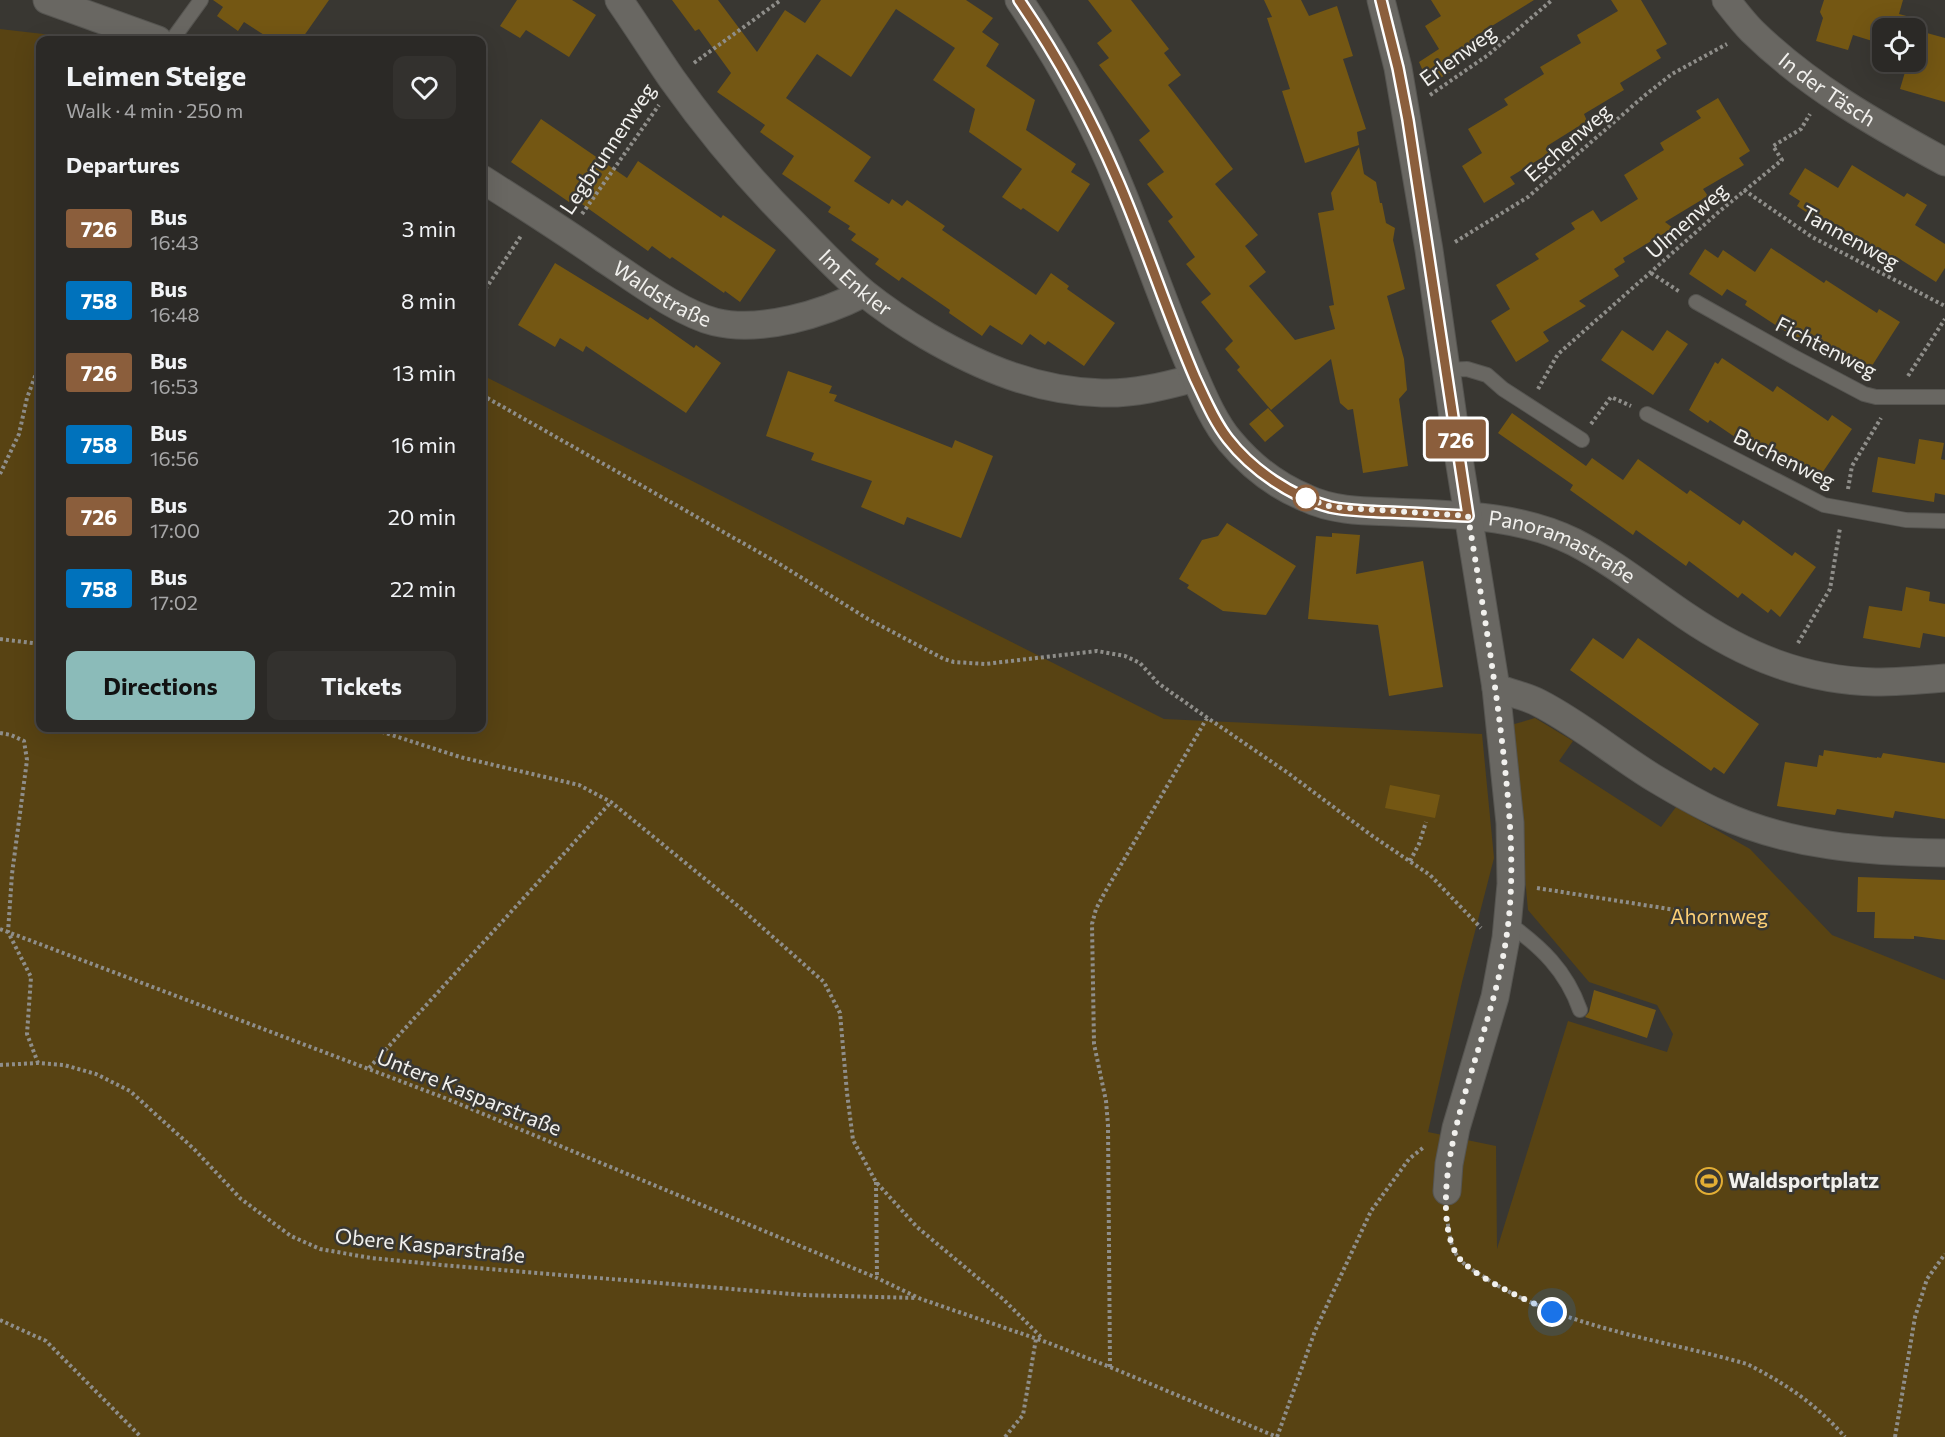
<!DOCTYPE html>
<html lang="en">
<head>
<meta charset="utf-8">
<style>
  :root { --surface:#2b2926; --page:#33312e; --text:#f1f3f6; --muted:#a6a6a7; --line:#474543; --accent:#8bbbb9 }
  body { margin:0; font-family:Commissioner,sans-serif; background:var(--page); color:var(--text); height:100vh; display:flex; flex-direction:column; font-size:22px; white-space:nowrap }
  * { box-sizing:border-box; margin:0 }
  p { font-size:20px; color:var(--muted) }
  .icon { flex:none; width:33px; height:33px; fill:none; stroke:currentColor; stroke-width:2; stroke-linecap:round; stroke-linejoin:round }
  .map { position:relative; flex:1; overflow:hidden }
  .sheet { position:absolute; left:36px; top:36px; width:450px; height:696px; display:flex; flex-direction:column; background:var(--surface); border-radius:12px; box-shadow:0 6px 24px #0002,0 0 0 2px var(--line) }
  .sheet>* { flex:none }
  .badge { padding:0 12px; border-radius:4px; font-size:21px; line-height:39px }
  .tools { position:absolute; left:1872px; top:18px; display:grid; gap:12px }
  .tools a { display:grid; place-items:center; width:54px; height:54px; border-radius:12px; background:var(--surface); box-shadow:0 6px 24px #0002,0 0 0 2px var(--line); font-size:30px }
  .you { position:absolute; width:30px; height:30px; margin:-15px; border:4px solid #fff; border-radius:50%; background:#1a73e8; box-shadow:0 0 0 9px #1a73e833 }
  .map>.badge { position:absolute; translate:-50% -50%; box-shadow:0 0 0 3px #fff }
  h2 { padding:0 30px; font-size:22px; line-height:54px }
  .round { display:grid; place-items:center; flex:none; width:63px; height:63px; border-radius:12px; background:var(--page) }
  .headline { display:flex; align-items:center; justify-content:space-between; height:102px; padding:0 30px }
  h1 { font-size:28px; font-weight:700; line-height:45px }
  .cta { display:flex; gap:12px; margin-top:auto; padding:12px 30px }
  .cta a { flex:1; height:69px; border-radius:12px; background:var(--accent); color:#111; font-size:24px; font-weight:700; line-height:69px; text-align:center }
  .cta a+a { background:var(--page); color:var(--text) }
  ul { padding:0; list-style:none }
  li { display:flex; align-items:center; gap:18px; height:72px; padding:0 30px }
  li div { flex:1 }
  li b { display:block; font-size:22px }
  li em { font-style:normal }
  li .badge { min-width:66px; font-weight:700; text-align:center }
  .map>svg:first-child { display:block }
  .green { fill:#584313 }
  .building { fill:#745713 }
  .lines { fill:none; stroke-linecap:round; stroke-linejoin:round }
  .lane-casing { stroke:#565551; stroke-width:16 }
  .street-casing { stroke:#565551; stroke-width:29 }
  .path { stroke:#8f8e8a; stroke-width:4; stroke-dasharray:3 3; stroke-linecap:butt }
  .lane { stroke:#696762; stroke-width:14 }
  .street { stroke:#696762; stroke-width:27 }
  .line-casing { stroke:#fff; stroke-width:14 }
  .line { stroke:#8b5e3c; stroke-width:9 }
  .walk { stroke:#f1f0ed; stroke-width:6; stroke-dasharray:0 10.8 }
  .stop-dot { fill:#fff; stroke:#8b5e3c; stroke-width:3 }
  .labels { text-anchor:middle; stroke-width:5; stroke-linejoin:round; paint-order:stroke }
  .street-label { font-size:21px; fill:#f1f0ed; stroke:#393732 }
  .park-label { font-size:21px; fill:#fbce74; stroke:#393732 }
  .poi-label { font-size:21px; font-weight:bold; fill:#f1f0ed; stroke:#393732; text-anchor:start }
</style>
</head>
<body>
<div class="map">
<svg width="1945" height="1437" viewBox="0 0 1945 1437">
  <rect width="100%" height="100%" fill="#393732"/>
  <!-- green -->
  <path class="green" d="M0,29L95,40H40V728H482V375L1164,719L1482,734L1494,858L1462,982L1428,1132L1496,1146L1497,1249L1568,1021L1667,1052L1673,1034L1657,1005L1589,982L1528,910L1511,725L1535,718L1573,741L1559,761L1661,827L1676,807L1750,849L1832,935L1945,980V1437H0Z"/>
  <!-- building -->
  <path class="building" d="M213,0H329L301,40H272L244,22L238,31L217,16L223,7Z
    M517,0H572L596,15L569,57L526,30L520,38L500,26Z
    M672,0H718L757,52L785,10L805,23L821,0H966L993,18L982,32L999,44L986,66L1035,100L1026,130L1076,164L1071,172L1090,184L1058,232L1023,208L1021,210L1002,197L1022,169L969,132L975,109L933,80L955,48L896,9L851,77L817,54L786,98L871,157L854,181L889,204L892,199L902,206L907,200L945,226L942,230L1036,295L1051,273L1069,286L1067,289L1115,323L1084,366L1048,341L1045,345L1030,334L1022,345L990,325L982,336L949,313L950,310L902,277L899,281L875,264L879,259L851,240L856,234L848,229L850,226L828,212L831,207L782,174L794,156L760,132L765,125L717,92L731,73L699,29L695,31Z
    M1088,0H1131L1169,49L1164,53L1181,75L1168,85L1233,169L1215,184L1258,235L1245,246L1266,272L1249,286L1295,340L1335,329L1329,306L1334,305L1318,213L1334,210L1331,193L1359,147L1364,174L1376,182L1380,203H1382L1386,223L1395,228L1393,240L1405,289L1387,296L1404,359L1407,390L1399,399L1408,466L1363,473L1353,409L1348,410L1340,403L1331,359L1271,410L1237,370L1240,367L1225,349L1233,341L1201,302L1211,294L1186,264L1195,257L1168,221L1173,217L1147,184L1164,172L1139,140L1150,131L1099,65L1109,58L1097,43L1112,31Z
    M1264,0H1301L1309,16L1337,6L1353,56L1343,59L1366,129L1357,132L1359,145L1305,163L1282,91L1290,89L1267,18L1272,17Z
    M1431,0H1534L1474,37L1478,43L1447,62L1452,71L1429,85L1419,62L1439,49L1425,26L1441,16Z
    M1611,0H1641L1667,44L1656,50L1661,58L1620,83L1624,90L1584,114L1587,121L1547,146L1551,152L1510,177L1515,184L1484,203L1462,166L1482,153L1468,129L1508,105L1504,99L1544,74L1540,67L1581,43L1577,35L1618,11Z
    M1824,0H1903L1899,14L1910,17L1907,27L1911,28H1882V44L1853,35L1848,50L1816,41L1823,18L1820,12Z
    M1916,30L1945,38V102L1900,89L1908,62H1916Z
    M1718,98L1750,151L1739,158L1744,165L1703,189L1708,196L1665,222L1673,228L1623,258L1625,262L1614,269L1619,276L1579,301L1586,306L1543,332L1549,341L1516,362L1491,321L1510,309L1496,285L1539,259L1535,254L1575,229L1571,223L1593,210L1601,222L1638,199L1624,175L1664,150L1660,143L1701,118L1696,111Z
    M541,119L627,178L638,161L721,218L723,215L776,250L740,302L725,291L724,293L672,257L670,259L652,246L648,251L572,197L569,202L511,162Z
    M1852,165L1904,197L1907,193L1927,205L1915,225L1945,244V268L1936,282L1895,256L1893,260L1830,221L1827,226L1797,206L1800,201L1789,194L1805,168L1838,188Z
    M1771,248L1824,283L1826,280L1877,313L1879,309L1900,322L1868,372L1857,365L1854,369L1803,336L1800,341L1745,305L1747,301L1727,289L1722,296L1689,274L1705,249L1718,258L1723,250L1755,272Z
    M555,263L648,320L650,317L694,348L696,345L721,363L686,413L586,346L583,352L560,338L555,347L518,325Z
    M1622,330L1653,351L1667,330L1688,344L1653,395L1601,360Z
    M1722,358L1773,392L1777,386L1828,421L1832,415L1852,429L1818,479L1809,473L1807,476L1765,448L1763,451L1754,444L1751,448L1710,420L1708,423L1689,410L1715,362L1718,364Z
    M788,371L832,386L829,393L837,395L834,401L952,448L955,440L993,456L961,538L907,517L904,525L861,507L872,481L811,460L814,453L766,436Z
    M1268,408L1284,426L1265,442L1249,424Z
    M1512,413L1586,466L1592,458L1623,480L1638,459L1687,494L1690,490L1740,525L1743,520L1792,556L1795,552L1816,567L1780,617L1771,609L1768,613L1742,593L1738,598L1689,561L1686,566L1636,530L1633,535L1570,490L1573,485L1498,433Z
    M1919,439L1944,443L1941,459L1945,460V495L1935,493L1934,502L1872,492L1878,457L1915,464Z
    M1227,523L1296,566L1266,615L1223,611L1187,588L1189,585L1179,579L1202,540L1218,536Z
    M1332,533L1360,535L1356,574L1423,561L1443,687L1389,696L1378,625L1308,619L1316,536L1332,537Z
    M1906,587L1930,592L1929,601L1945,604V637L1923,633L1920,648L1863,638L1869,606L1902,611Z
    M1593,638L1623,659L1638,638L1759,724L1724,774L1714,767L1711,771L1570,670Z
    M1824,750L1877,758V757L1881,758L1883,753L1945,763V819L1895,811L1893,818L1837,809L1835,815L1777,806L1785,762L1817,767L1819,755L1823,756Z
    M1390,785L1440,795L1435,818L1385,808Z
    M1858,877L1945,880V940L1914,936V939L1874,938L1875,912H1857Z
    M1594,990L1656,1010L1647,1038L1585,1017L1589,1012Z"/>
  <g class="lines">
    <defs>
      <path id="lane" d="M172,40L201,0
        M1696,302L1794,357L1864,394L1876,397H1945
        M1446,370L1467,369L1487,375L1503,389L1582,440
        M1647,414L1824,505L1906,520L1945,521
        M1508,923C1541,947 1566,970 1580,1010"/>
      <g id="street">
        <path d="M47,0L158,40"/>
        <path id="s1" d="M619,0C637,26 654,53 672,79C709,131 750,180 795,225C817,248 839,271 863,292C883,308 905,323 927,336C982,368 1037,391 1102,393C1134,394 1165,386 1195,378"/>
        <path id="s2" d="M1019,0C1058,58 1093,120 1119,185C1144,245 1165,308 1191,368C1202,393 1213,421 1230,441C1250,465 1277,486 1306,498C1333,511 1364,511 1393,512C1454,515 1518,514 1574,542C1613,562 1649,591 1686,616C1745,656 1803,680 1875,682C1898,682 1922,680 1945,678"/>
        <path d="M1381,0L1398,68L1429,250L1459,459L1496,688L1510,823L1511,884L1506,938L1495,997L1456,1128L1449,1164L1447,1191"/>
        <path id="s3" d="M1726,0C1734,10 1743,22 1752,31C1808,86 1877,125 1945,162"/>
        <path id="s4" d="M482,179C523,205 564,231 604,259C635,279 679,313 715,322C761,333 823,314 864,293"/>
        <path d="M1496,688C1510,693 1526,696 1539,703C1580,724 1615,754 1654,778C1674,790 1696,803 1718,813C1789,846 1868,852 1945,853"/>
      </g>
    </defs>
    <!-- lane casing -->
    <use href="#lane" class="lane-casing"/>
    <!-- street casing -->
    <use href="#street" class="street-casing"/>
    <!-- path -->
    <path class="path" d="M694,63L781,0
      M1430,95L1488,55L1552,0
      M1744,190L1812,237L1945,306
      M582,214L659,105
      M1455,242L1528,197L1644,96L1672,74L1727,44
      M1651,273L1680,292
      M482,294L521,236
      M1908,376L1945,319
      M1538,389L1558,354L1721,210L1782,160L1773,146L1801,129L1810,114
      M482,395L778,563L868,619L944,659L954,662L985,664L1097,651L1125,656L1140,663L1158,683L1196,710L1288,773L1371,835L1430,875L1481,928
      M1591,424L1611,397L1631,406
      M0,474L19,434L27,398L40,363
      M1848,489L1852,466L1881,418
      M0,639L40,644
      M1798,643L1830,589L1840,528
      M370,728L460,757L579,785L611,802L738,906L824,982L840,1013L847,1093L853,1140L876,1182L917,1227L1003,1299L1043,1339
      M0,733L11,735L24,741L27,760L12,874L8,932L31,977L27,1034L38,1063
      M1410,861L1419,844L1426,822
      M1537,888L1688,912
      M0,929L445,1098L877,1278L921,1299L1046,1342L1110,1367L1277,1437
      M0,1065L38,1063L64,1065L96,1074L130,1091L194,1149L241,1199L291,1236L320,1249L371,1258L442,1265L803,1295L917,1298
      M369,1068L611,802
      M876,1182L877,1278
      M1447,1218C1449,1231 1450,1246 1458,1257C1465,1267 1477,1272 1487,1279C1564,1328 1660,1339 1747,1364C1785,1383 1817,1405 1845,1437
      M0,1320L46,1341L141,1437
      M1110,1367L1108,1125L1106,1101L1094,1044L1092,924L1096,909L1105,892L1207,718
      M1005,1437L1023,1415L1036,1339
      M1277,1437L1315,1331L1371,1211L1409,1159L1424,1147
      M1895,1437L1915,1317L1927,1279L1945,1254"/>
    <!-- lane -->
    <use href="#lane" class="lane"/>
    <!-- street -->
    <use href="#street" class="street"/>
  </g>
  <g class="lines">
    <defs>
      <path id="line" d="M1019,0C1058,57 1091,118 1118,181C1146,246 1167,313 1195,378C1205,399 1214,421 1228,439C1252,470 1292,497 1330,507C1348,511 1367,511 1385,512C1413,513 1441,515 1468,516L1408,120L1398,68L1381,0"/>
    </defs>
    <!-- line casing -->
    <use href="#line" class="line-casing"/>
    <!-- line -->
    <use href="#line" class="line"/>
    <!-- walk -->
    <path class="walk" d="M1306,498L1302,497L1332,507L1468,516C1481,594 1494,671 1503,750C1510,812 1516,877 1506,940C1495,1011 1466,1076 1452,1146C1446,1176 1440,1228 1457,1255C1470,1276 1529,1301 1552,1312"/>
  </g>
  <!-- icons -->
  <defs>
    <symbol id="stadium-ring" viewBox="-11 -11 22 22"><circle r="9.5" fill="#393732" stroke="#e3ae34" stroke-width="1.5"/><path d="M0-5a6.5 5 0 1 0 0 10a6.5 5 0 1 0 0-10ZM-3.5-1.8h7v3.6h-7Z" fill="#e3ae34"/></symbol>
  </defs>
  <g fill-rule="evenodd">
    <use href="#stadium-ring" x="1694" y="1166" width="30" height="30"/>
  </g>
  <!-- markers -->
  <circle class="stop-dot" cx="1306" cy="498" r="12"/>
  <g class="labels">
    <!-- street labels -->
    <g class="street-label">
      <text transform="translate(1458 56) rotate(-36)" y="7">Erlenweg</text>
      <text dy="7" stroke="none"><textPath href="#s3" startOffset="136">In der Täsch</textPath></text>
      <text transform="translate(1568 143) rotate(-41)" y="7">Eschenweg</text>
      <text transform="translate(608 149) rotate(-56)" y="7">Legbrunnenweg</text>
      <text transform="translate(1687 221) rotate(-42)" y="7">Ulmenweg</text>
      <text transform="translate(1850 238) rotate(29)" y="7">Tannenweg</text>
      <text dy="7" stroke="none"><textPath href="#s1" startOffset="370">Im Enkler</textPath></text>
      <text dy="7" stroke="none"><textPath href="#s4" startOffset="214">Waldstraße</textPath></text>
      <text transform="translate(1826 348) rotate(27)" y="7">Fichtenweg</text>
      <text transform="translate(1784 459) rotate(26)" y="7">Buchenweg</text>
      <text dy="7" stroke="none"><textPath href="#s2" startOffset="850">Panoramastraße</textPath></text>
      <text transform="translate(469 1093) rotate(22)" y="7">Untere Kasparstraße</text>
      <text transform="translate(430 1246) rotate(6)" y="7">Obere Kasparstraße</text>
    </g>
    <!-- park labels -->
    <g class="park-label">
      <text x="1719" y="924">Ahornweg</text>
    </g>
    <!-- poi labels -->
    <g class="poi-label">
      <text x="1728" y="1188">Waldsportplatz</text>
    </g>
  </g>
</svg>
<div class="tools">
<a><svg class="icon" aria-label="locate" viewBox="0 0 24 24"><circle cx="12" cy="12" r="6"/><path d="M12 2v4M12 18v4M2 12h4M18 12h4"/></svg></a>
</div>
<div class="you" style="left:1552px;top:1312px"></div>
<b class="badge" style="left:1456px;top:439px;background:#8b5e3c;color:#fff">726</b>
<section class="sheet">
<div class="headline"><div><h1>Leimen Steige</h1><p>Walk · 4 min · 250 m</p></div><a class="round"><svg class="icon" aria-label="heart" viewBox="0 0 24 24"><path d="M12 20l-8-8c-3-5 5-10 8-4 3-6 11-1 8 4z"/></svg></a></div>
<h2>Departures</h2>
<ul>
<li><span class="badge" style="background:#8b5e3c;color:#fff">726</span><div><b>Bus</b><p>16:43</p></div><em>3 min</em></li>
<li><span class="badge" style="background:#0072bc;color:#fff">758</span><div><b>Bus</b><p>16:48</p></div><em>8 min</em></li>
<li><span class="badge" style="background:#8b5e3c;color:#fff">726</span><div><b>Bus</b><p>16:53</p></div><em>13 min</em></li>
<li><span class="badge" style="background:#0072bc;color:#fff">758</span><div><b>Bus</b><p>16:56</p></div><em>16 min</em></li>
<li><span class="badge" style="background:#8b5e3c;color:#fff">726</span><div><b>Bus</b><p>17:00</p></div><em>20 min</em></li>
<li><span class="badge" style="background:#0072bc;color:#fff">758</span><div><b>Bus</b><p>17:02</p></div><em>22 min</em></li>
</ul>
<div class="cta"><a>Directions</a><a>Tickets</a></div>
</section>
</div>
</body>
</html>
